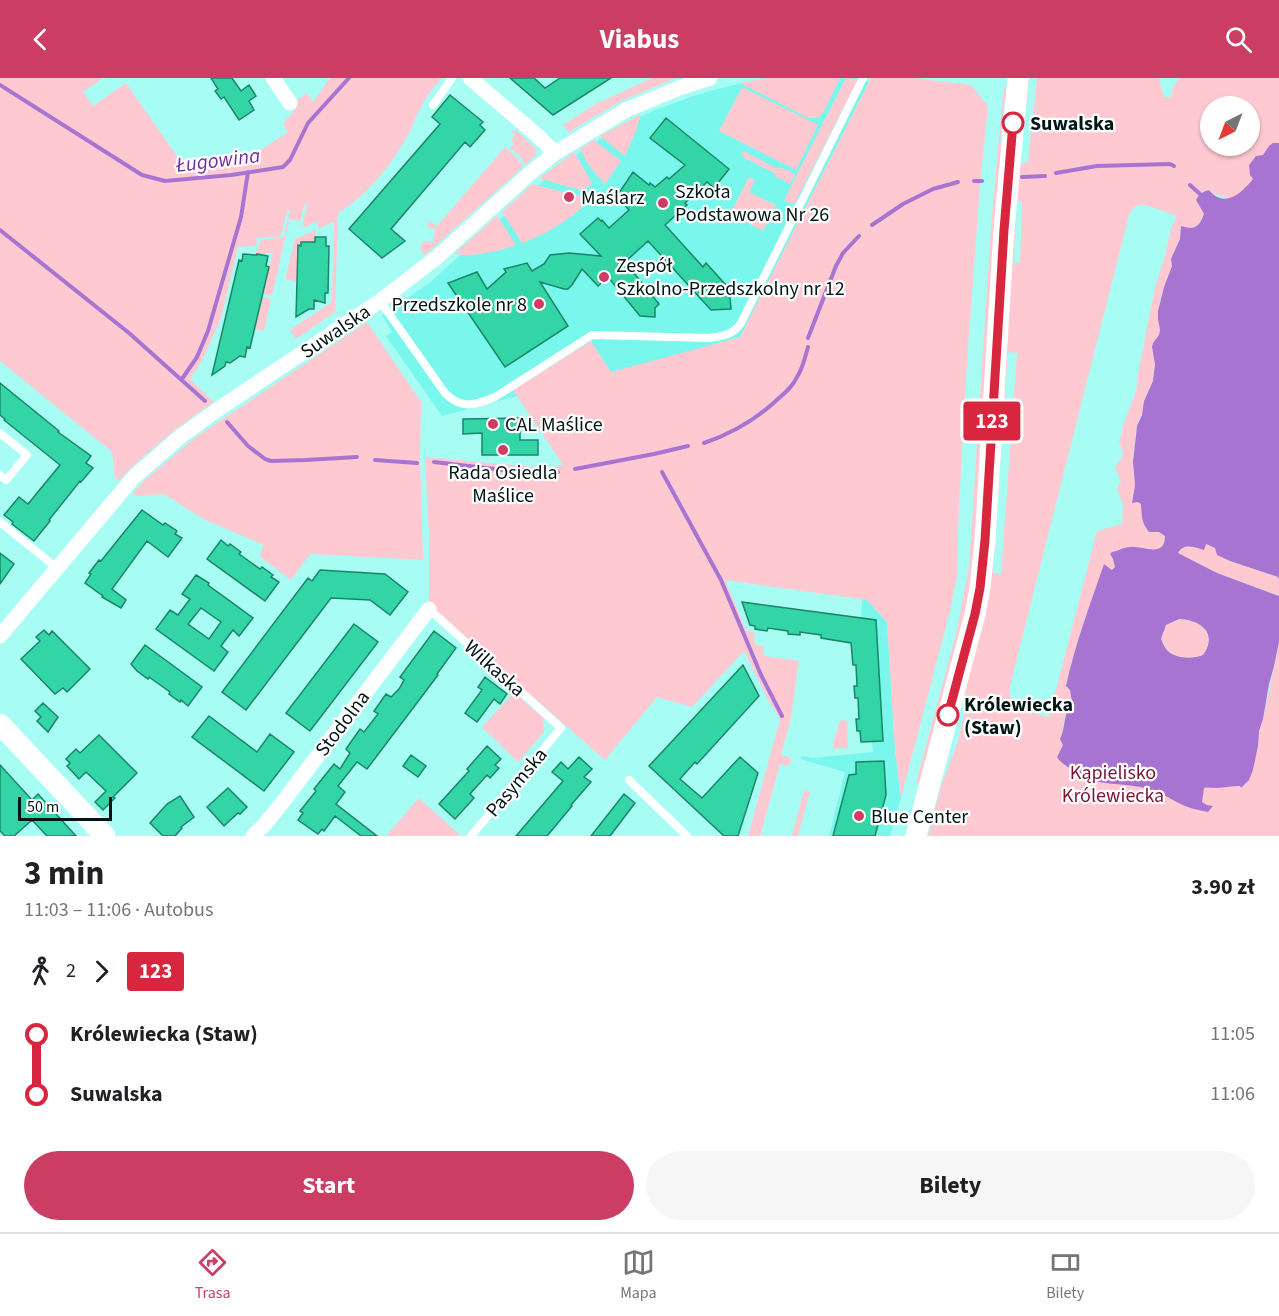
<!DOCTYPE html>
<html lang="pl">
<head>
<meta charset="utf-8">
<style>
  :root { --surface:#fff; --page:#f6f6f6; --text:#202124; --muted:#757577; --line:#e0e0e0; --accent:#cc3d64 }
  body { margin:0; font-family:"Source Sans 3",sans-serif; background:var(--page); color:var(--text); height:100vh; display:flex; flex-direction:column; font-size:22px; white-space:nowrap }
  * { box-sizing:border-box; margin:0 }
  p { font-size:20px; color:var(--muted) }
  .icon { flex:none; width:33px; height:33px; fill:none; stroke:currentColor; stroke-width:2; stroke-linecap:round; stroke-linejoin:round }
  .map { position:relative; height:758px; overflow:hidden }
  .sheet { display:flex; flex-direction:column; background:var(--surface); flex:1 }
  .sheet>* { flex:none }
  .badge { padding:0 12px; border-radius:4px; font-size:21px; line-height:39px }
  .needle { width:39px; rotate:222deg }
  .controls { position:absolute; left:1200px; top:18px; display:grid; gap:12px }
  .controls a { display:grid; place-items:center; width:60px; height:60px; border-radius:50%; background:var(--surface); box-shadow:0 2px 4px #0004; font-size:30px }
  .scale { position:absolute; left:18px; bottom:15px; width:94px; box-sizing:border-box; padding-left:6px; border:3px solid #001614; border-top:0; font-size:16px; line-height:21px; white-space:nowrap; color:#001614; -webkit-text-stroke:4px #fff; paint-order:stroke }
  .map>.badge { position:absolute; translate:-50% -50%; box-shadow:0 0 0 3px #fff }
  .legs { display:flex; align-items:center; gap:9px; height:66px; padding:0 24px; font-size:20px }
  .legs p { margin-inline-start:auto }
  .head { display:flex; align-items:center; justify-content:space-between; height:102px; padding:0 24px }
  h1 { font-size:33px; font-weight:700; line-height:45px }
  .button { display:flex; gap:12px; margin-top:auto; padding:12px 24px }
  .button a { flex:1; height:69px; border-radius:36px; background:var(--accent); color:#fff; font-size:24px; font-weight:700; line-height:69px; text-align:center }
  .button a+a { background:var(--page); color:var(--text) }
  ul { padding:0 24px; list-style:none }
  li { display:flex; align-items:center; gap:21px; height:60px; font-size:22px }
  li i { display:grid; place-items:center; width:9px; height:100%; margin:0 8px; background:currentColor }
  li i::after { content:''; width:15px; height:15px; margin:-8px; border:4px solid; border-radius:50%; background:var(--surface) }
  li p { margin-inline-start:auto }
  li:first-child i { background:linear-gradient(#0000 50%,currentColor 0) }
  li:last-child i { background:linear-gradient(currentColor 50%,#0000 0) }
  header { display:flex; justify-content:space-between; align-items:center; height:78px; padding:0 24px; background:var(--accent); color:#fff; font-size:27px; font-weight:700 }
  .dock { display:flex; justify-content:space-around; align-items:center; height:84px; border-top:2px solid var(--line); background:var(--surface); font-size:16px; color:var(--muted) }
  .dock a { display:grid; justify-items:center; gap:3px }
  .dock .current { color:var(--accent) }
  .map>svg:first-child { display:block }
  .built { fill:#79f7ed }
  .green { fill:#ffc9d1; fill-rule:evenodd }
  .water { fill:#a874d2; fill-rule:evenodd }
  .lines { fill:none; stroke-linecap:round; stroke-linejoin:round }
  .stream { stroke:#a874d2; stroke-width:4 }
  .building { fill:#33d4a6; stroke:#1a8667; stroke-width:1.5; fill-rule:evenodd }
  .lane { stroke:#fff; stroke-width:8 }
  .street { stroke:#fff; stroke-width:15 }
  .secondary { stroke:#fff; stroke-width:21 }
  .line-1-casing { stroke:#fff; stroke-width:14 }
  .line-1 { stroke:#d7263d; stroke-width:9 }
  .stop-1-dot { fill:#fff; stroke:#d7263d; stroke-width:3 }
  .poi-dot { fill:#cc3d64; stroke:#fff; stroke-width:2 }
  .labels { text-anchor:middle; stroke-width:4.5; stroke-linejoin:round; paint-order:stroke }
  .stop-label { font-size:20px; font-weight:bold; fill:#001614; stroke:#fff; text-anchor:start }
  .poi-label { font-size:20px; fill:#001614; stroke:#fff; text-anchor:start }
  .street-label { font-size:20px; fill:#001614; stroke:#fff }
  .park-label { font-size:20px; fill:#7e1436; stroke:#fff }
  .water-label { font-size:21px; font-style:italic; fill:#722f9f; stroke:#fff }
</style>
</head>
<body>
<header><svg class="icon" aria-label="back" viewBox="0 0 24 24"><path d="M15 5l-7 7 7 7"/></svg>Viabus<svg class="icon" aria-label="search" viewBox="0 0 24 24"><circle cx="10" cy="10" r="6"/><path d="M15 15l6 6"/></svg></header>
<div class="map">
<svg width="1279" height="758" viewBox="0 0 1279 758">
  <rect width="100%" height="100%" fill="#a7fcf4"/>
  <!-- built -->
  <path class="built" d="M767,0H859L869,4L740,259L728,262L564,386L517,318L442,338L386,258L392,254L382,237L428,206L562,86L619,49L655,32L696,17L729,8Z
    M862,521L867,522L887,544L895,672L901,720L890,758H829L845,694L800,681L801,678L813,680L873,674L861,540Z"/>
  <!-- green -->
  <path class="green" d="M0,0H103L83,14L93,28L126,5L181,84L253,77L288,54L283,46L297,29L294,24L307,15L313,24L330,0H442C436,7 429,14 425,22C417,34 413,48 406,60C390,89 366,118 338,135L335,234L296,261L290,252L332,224L334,143L319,151L317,145L319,144L318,143L302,150L307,126L304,127L300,143L288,141L290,132L287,133L281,158L257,160L256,162L258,163L255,168L238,169L221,240L202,283L190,301L214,324C179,347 147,373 118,403L115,400L112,374L0,283Z
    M652,0H676L621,23L569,54L563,47L596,26Z
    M768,0H840L824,33L818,40H808L740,5Z
    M846,0L858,1L794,127L784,122Z
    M871,0H913L971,7L988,28L980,107L968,270L959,426L957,498L950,533L901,720L895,672L887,544L867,522L725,502L746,552L755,555L754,561L756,567L764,568V578L799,583L791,640L781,677L791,680L789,688L780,686L760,758H748L780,641L767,620L744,573L692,629L657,619L605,682L431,529L429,522V456L425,379L547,390L563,387L513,312L591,263L611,294L740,259Z
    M1027,0H1029L1020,87L1028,83L1037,0H1159L1164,19H1171L1174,7L1180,0H1279V65C1268,65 1270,69 1263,77C1256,78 1253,81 1249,87L1253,101C1232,128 1231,119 1203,113L1199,117L1200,127L1204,136C1198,151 1194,151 1181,148L1180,161L1171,181L1172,188L1160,223L1158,241L1160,252L1159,257L1153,265L1155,286L1153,303L1144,323L1142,337L1139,342L1136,353L1133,384L1135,407L1132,424H1138L1141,426L1145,449L1149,454H1159L1165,458C1164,481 1143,467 1130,469C1123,469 1119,473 1112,474L1115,489L1112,492L1104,487C1090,527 1075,566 1066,608L1070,612L1072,624C1063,635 1065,649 1060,661L1222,708H1240L1242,709L1246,706L1258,668L1259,653L1263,641L1279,564V758H928L941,708L957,666L967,625L965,624L966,592L1013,120ZM1210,28H1250V68H1210ZM1016,123H1022L1020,185H1014ZM1146,127L1177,138L1171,150L1165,178L1155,209L1139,290L1136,313L1123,348L1119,365C1126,378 1123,378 1115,389L1121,403L1117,411L1123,426L1122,446L1097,453L1049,639C1032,635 1025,632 1011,622L1009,612L1129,137L1135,128ZM1008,274L1017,275L1001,496L993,495Z
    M1004,8L1008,16L1004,27L1000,66L1003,67L980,402L970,521L921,706L916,705L956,556L969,489L992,135Z
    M742,9L818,47L796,92L719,53Z
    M641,36L637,50L625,78L600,58Z
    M515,52L519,55L537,72L536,77L525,87L519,77L510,70L514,66L511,62L515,57L511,54Z
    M594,62L621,83L605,106L589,88L580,71Z
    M505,69L516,79L523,89L425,177L420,172L423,163L433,164L435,151L427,149L429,143L437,148Z
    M743,73L778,91L780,89L795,96L790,106L775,98L776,96L741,78Z
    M573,75H575L592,105L584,113L541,101V99Z
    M749,99L755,102L749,114L776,127L763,153L730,136Z
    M532,106L580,118L587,125C568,143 546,156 522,165L502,134Z
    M496,139H498L516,167C502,172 469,181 455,175Z
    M287,143H289L272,218L260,214L264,210L273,175L255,177L261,162L284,159Z
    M316,152L315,164L298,168L297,204L285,201L295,161Z
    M262,219L271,221L264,253L251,250Z
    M367,244L421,324L420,379L423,482L310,476L291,502L259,478L263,469L262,466L203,441L164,416L136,418L133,415L146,401L196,359Z
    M1206,466L1215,469L1218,477L1230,483L1279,499V518L1217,495L1177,475C1184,465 1193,469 1203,471Z
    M1179,541C1202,542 1218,556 1203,577C1193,581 1178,581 1169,574C1165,571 1163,566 1161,561L1166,547Z
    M514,614L543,640L544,654L518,684L482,649Z
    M840,642L847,643L848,670L834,671L833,666Z
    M804,712L810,714L798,758H792Z
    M419,720L459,756L457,758H386Z"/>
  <!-- water -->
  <path class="water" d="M1273,65H1279V502L1278,499L1230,483L1217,477L1215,470L1206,466L1204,472C1193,469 1184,465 1178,475L1217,495L1279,518V564L1274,588L1269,606L1263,641L1259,653L1258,668L1253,692L1249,702L1241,710L1240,708C1231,708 1223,710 1214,710C1211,710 1208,709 1204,710L1202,724L1207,727L1213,728L1208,734C1200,732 1192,731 1185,728C1173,723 1163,715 1151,712C1122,702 1099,712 1071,691C1065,687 1061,685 1057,679L1063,667L1060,661C1066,649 1063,635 1072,624L1070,612L1066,608C1075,566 1090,527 1104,486L1112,492L1115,489L1113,481L1110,476L1112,474C1119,473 1123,469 1130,469C1142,467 1165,481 1165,458L1159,454H1149C1141,444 1142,438 1141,426L1138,424L1132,425L1135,407L1133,384L1137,348L1142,337L1144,323L1153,303L1155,286L1152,269L1153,265L1159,257L1160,252L1158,241V233L1164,209L1172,188L1171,181L1180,161L1181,148C1194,152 1199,150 1204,136L1196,122C1199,116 1202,114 1209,112C1224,131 1242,115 1253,101L1250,97L1249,87L1256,78L1263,77L1269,68ZM1179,541C1202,542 1218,556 1203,577C1193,581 1178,581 1169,574C1165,571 1163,566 1161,561L1166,547Z"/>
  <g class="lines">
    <!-- stream -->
    <path class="stream" d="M0,7L142,97L165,103L231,97L283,89L290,82L308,45L349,0
      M1056,95L1097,88L1170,86L1174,88
      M1022,99L1045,98
      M974,103H982
      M1190,107L1200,116
      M872,147L903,126L933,111L958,104
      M0,152L129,255L205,323
      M808,260L836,188L843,175L859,158
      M182,301L197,279L208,253L241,139L248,94
      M227,344L248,368L265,381L271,383L306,382L357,379
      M704,365C733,355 757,341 779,320C786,314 793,308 797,299C803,290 805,279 808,269
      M375,382L417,385
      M434,384L539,396L558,394
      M575,391L654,376L688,368
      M662,394L721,502L761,597L782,638"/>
  </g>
  <!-- building -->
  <path class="building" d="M211,0H232L241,13L249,7L256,18L249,23L254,32L239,42L224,19L221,21L215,13L218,11Z
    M510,0H534L545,10L560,0H611L553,37Z
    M450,17L483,44L480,47L485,52L470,69L465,64L391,151L405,163L382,180L349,151L440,46L432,39Z
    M666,40L729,91L714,110L707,104L685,125L687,127L665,147L703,189L706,185L734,216L730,219L731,231L711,232L648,163L625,184L659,226L655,230V239L640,238L608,199L598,208L582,191L572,207L568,211H564L540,204L568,248L505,289L448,205L477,194L487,211L506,194L504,191L527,185L532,193L544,186L550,177L569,175L601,178L580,156L598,140L601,143L602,142L609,150L629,132L617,118L633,94L649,107L650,105L655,109L667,99L669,101L685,87L650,60Z
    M315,159H326V168H329L328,215H325V225L314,222V231H309L296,239L298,167L301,168V164H315Z
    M243,176L257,177V176L268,178L266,188L269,189L250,270L247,269L245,279L240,278L230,285L226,284L225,288L212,297L239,182L242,183Z
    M0,305L59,353L58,354L91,378L86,385L93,390L81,404L80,403L49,442L50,443L34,463L12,446L13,444L4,437L19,419L28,426L60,387L4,342L5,341L0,337Z
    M520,340V362H538V377H482V355L463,356V341Z
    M142,432L163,447L165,445L177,453L175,456L182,460L168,479L147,463L112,511L126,522L121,530L102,519L103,518L85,505L91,496L89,495L99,482L101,483Z
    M221,462L228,468L230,466L241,474L239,476L260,491L262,489L273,497L271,499L279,504L265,523L207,481Z
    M0,475L14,486L0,506Z
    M320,492L385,496L408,514L390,537L370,522L331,520L246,632L222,614L308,500L312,503Z
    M196,497L209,505L208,507L253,540L239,558L233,552L221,568L228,574L214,593L156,551L170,532L178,537L190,521L182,516ZM201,530L221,544L209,561L188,546Z
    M742,524L876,542L883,663L861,664L860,653H857L856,641H859L858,620H855L854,608H857L856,587H853L851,565L821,560V557L800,554V557L788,556V553L768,550L767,553L755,551V548L750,547Z
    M354,546L378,564L310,653L286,635Z
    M44,552L49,557L52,553L90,591L67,614L63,610L55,616L21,581L40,563L36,559Z
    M434,553L456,570L437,596L438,597L367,691L357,684L338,708L345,714L336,726L377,758H361L335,738L324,753L322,751L318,756L298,742L303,735L300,733L316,713L314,711L334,686L340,691L350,675L346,671L360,651L364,654L378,636L374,633L386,616L391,619L399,611L404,602L400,599Z
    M145,567L202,609L188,628L181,622L180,624L169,616L170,614L149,599L148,601L137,593L131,586Z
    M743,587L759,618L697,686L695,684L680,701L702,720L740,679L758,695L738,758H724L649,688Z
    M485,599L507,616L500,626L494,621L477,644L465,635L482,612L478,609Z
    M43,625L58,639L48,654L37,643L41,639L35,633Z
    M209,638L257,674L270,656L294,674L264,713L192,659Z
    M99,657L137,695L113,719L115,720L103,732L95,724L106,713L86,694L79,701L67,688L70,685L66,681L76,671L80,675Z
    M487,668L501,681L495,687L499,690L490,700L487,697L470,716L474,720L455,741L439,726L469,693L467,691Z
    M411,677L426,688L418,699L403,688Z
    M579,679L592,691L584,699L591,704L571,727L572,728L547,758H516L563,703L552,694L561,684L568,691Z
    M884,683L886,717L875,758H833L849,697L856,696V684Z
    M0,687L32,722L38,716L76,758H47L32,742L14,758H5L0,753Z
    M228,710L247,729L240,736L238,735L224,748L207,729Z
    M624,716L635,725L610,758H591Z
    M180,718L194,739L181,749L182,750L175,758H163L150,745L167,726Z"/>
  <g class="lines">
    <!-- lane -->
    <path class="lane" d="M433,27L452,0
      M380,223L445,315C461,332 476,327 495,319L592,257L709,260C723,258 733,257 741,245L863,0
      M0,355L27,377L6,402L0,397
      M0,444L57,490
      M429,531L561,650L471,758
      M629,702L687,758"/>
    <!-- street -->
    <path class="street" d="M273,0L290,25
      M470,0L539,59L555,75
      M0,558L134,399L181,358L220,330L380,223L436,180L528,97L555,75L626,32L679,10L710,0
      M253,758L265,746L282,725L429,531"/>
    <!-- secondary -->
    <path class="secondary" d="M0,646L105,758
      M916,758L975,536L980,510L985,462L1004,152L1018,0"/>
  </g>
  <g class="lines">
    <defs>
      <path id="line-1" d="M948,637L975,536L980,510L985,462L1004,152L1013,45"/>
    </defs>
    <!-- line-1 casing -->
    <use href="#line-1" class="line-1-casing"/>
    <!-- line-1 -->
    <use href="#line-1" class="line-1"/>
  </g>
  <!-- markers -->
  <g class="stop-1-dot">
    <circle cx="1013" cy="45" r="10"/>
    <circle cx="948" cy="637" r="10"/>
  </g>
  <g class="poi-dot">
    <circle cx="569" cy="119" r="6"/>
    <circle cx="663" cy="125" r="6"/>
    <circle cx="604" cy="199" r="6"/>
    <circle cx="539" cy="226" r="6"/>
    <circle cx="493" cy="346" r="6"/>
    <circle cx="503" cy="372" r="6"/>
    <circle cx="859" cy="738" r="6"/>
  </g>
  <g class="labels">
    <!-- stop labels -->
    <g class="stop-label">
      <text x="1030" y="52">Suwalska</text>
      <text x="964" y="633">Królewiecka<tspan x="964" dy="23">(Staw)</tspan></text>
    </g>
    <!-- poi labels -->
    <g class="poi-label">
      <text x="675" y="120">Szkoła<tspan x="675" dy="23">Podstawowa Nr 26</tspan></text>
      <text x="581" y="126">Maślarz</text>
      <text x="616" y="194">Zespół<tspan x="616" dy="23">Szkolno-Przedszkolny nr 12</tspan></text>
      <text x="527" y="233" text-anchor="end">Przedszkole nr 8</text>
      <text x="505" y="353">CAL Maślice</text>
      <text x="503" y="401" text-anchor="middle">Rada Osiedla<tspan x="503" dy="23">Maślice</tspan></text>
      <text x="871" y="745">Blue Center</text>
    </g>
    <!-- street labels -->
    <g class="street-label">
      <text transform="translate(335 253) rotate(-34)" y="7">Suwalska</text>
      <text transform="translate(495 590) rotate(42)" y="7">Wilkaska</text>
      <text transform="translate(342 645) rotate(-53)" y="7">Stodolna</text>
      <text transform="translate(516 704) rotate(-50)" y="7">Pasymska</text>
    </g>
    <!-- park labels -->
    <g class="park-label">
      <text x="1113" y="701">Kąpielisko<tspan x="1113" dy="23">Królewiecka</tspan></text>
    </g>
    <!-- water labels -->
    <g class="water-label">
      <text transform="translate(218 82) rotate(-7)" y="7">Ługowina</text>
    </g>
  </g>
</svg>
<div class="controls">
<a><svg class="needle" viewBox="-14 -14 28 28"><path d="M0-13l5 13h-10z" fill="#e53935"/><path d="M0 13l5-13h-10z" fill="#757577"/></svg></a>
</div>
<div class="scale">50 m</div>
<b class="badge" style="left:992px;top:343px;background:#d7263d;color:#fff">123</b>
</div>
<section class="sheet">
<div class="head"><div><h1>3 min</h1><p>11:03 – 11:06 · Autobus</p></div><b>3.90 zł</b></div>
<div class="legs"><svg class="icon" aria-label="walk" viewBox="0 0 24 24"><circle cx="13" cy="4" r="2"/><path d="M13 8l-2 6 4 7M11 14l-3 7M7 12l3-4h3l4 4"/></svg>2<svg class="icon" aria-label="forward" viewBox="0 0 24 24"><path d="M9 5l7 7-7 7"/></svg><b class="badge" style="background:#d7263d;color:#fff">123</b></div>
<ul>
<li><i style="color:#d7263d"></i><b>Królewiecka (Staw)</b><p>11:05</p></li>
<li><i style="color:#d7263d"></i><b>Suwalska</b><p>11:06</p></li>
</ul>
<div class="button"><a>Start</a><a>Bilety</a></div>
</section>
<nav class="dock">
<a class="current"><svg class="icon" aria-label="directions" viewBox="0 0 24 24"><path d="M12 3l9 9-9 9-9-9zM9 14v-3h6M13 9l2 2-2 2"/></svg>Trasa</a>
<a><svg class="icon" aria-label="map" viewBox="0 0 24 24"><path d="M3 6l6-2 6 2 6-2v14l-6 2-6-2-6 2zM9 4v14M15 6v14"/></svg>Mapa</a>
<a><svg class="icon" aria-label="tickets" viewBox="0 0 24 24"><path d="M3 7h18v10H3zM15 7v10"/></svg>Bilety</a>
</nav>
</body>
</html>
